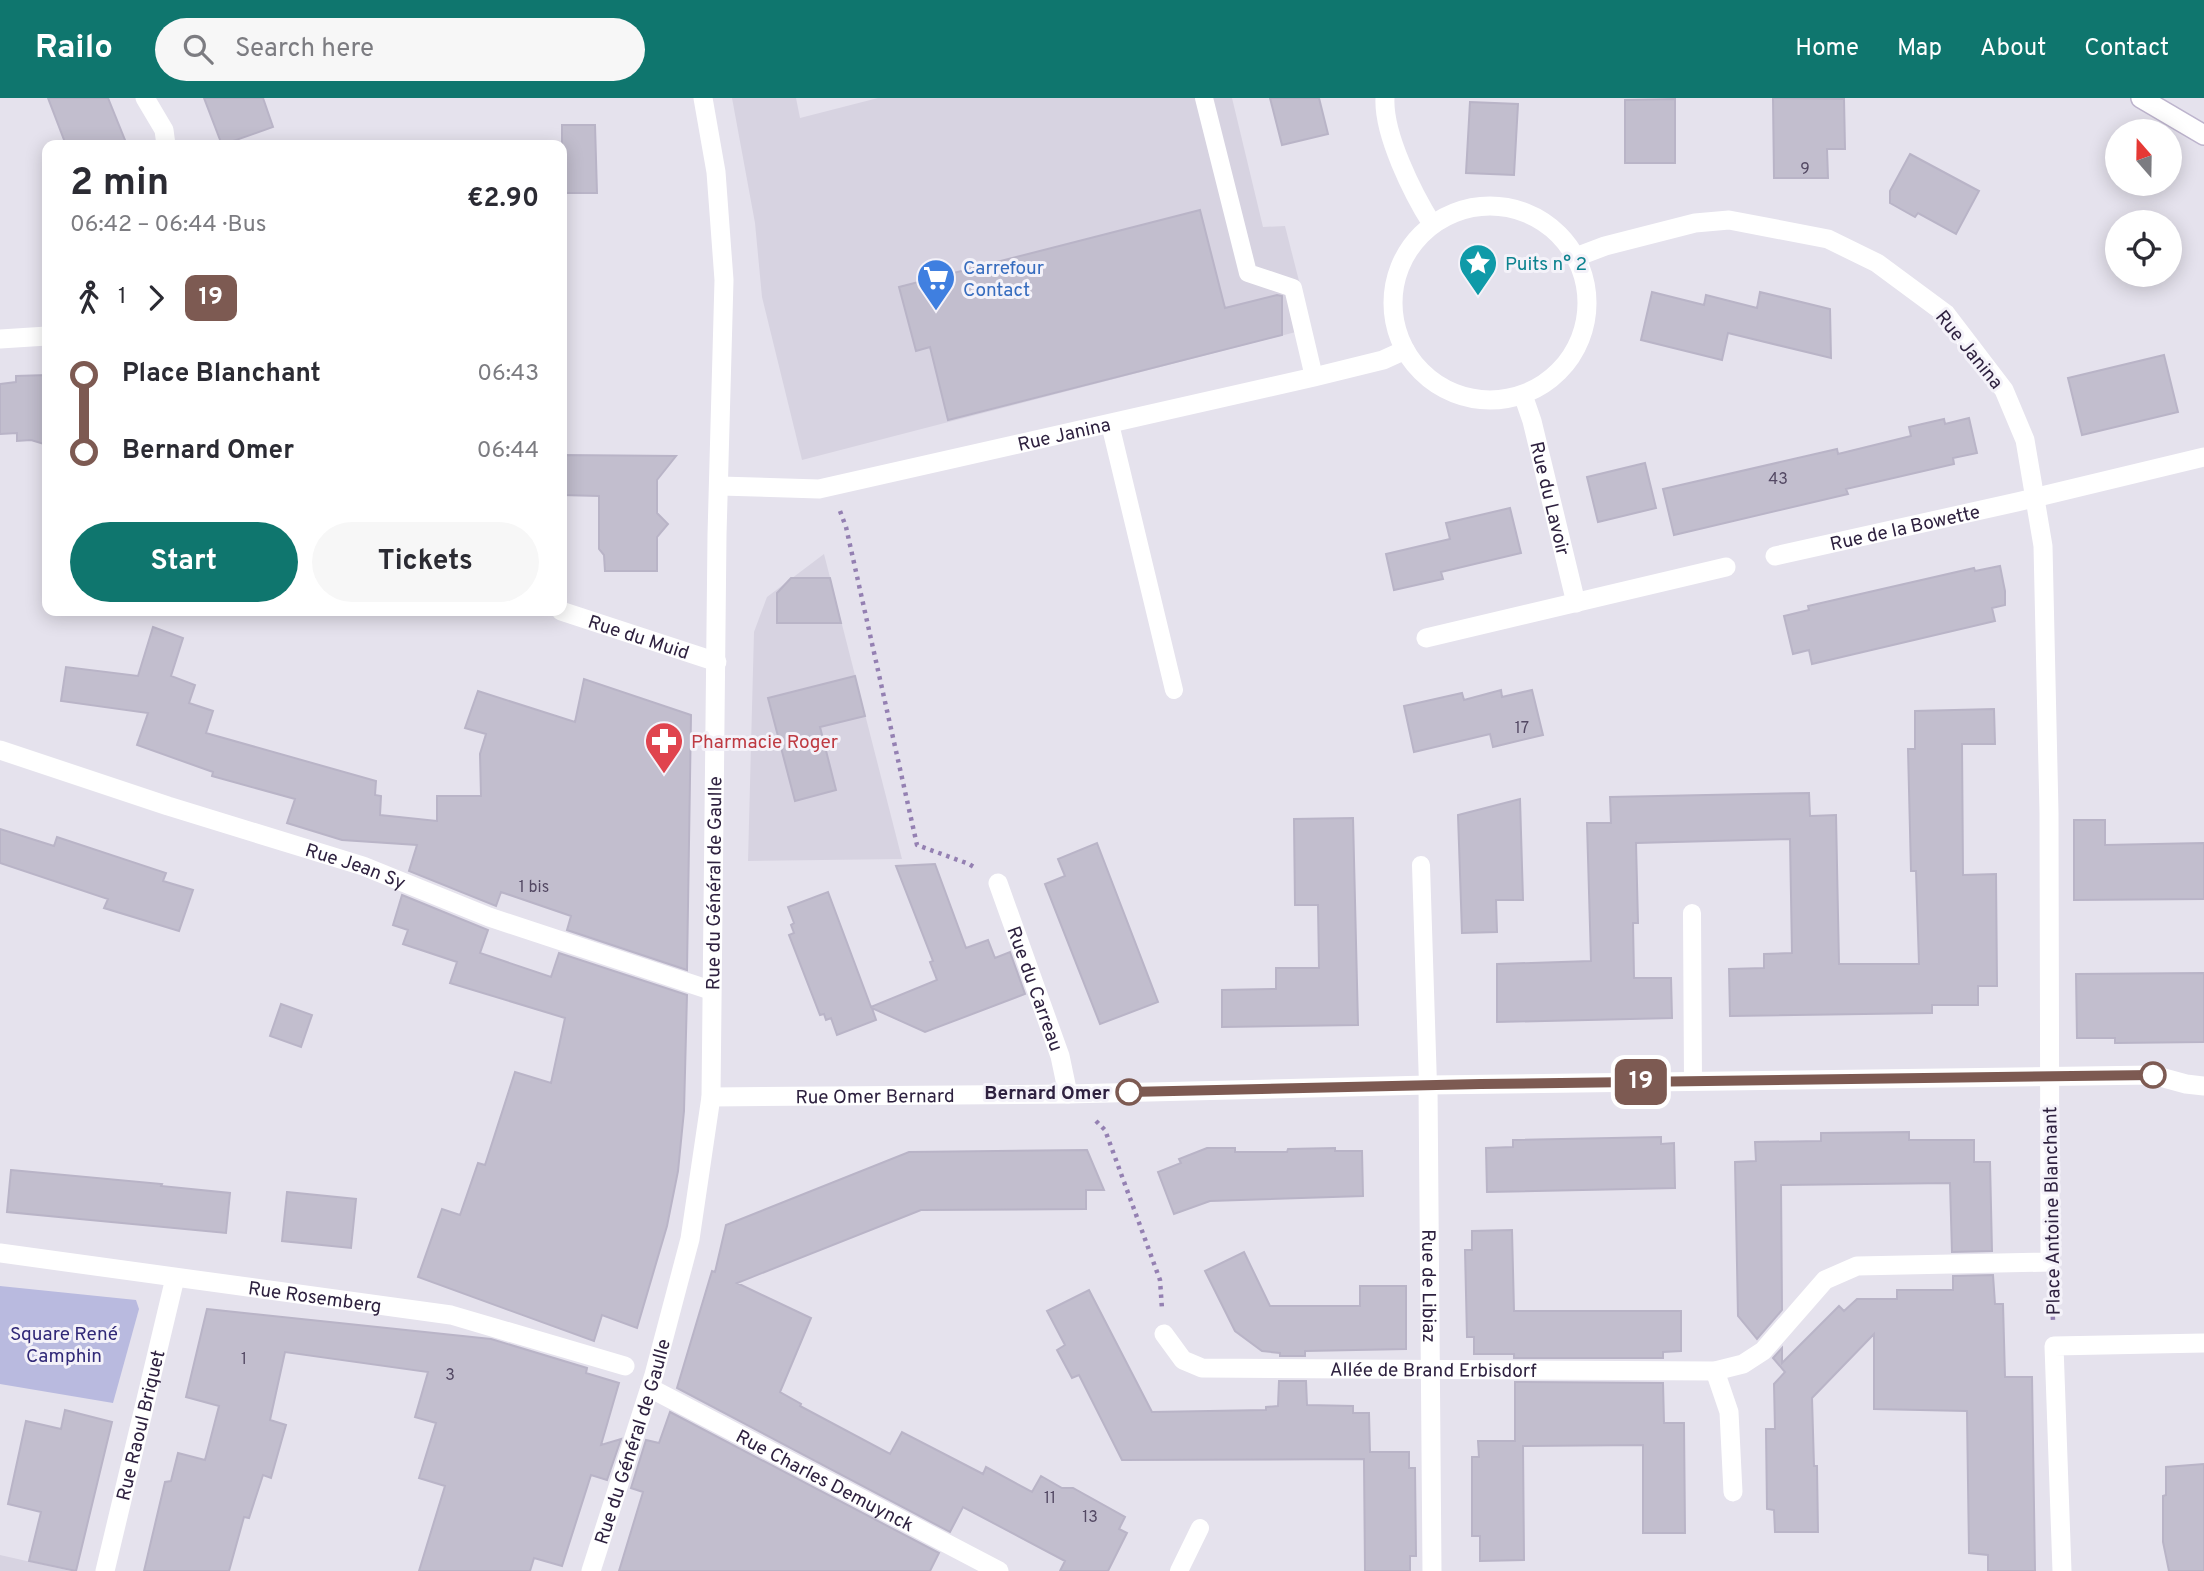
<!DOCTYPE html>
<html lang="en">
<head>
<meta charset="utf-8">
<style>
  :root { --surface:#fff; --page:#f7f7f7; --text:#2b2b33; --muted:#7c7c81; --accent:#0f766e }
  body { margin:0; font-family:Overpass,sans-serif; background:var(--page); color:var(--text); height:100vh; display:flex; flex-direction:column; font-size:26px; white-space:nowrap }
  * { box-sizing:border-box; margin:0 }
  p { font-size:23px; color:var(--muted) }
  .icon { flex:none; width:38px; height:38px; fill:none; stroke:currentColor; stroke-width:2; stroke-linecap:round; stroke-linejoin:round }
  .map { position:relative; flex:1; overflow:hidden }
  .panel { position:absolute; left:42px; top:42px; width:525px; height:476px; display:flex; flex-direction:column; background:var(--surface); border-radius:14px; box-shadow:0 4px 18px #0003 }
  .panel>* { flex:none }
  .badge { padding:0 14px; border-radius:10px; font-size:24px; line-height:46px }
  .needle { width:46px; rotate:340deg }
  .fabs { position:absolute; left:2105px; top:21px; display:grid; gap:14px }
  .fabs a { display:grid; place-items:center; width:77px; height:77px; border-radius:50%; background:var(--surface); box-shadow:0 4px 18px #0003; font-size:35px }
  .map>.badge { position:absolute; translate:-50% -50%; box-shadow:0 0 0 4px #fff }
  .legs { display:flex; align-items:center; gap:10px; height:77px; padding:0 28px; font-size:23px }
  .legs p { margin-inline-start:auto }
  .headline { display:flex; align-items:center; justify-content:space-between; height:119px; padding:0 28px }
  h1 { font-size:38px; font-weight:700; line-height:52px }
  .button { display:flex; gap:14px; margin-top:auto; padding:14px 28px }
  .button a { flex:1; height:80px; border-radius:42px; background:var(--accent); color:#fff; font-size:28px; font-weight:700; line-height:80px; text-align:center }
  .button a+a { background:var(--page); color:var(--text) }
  ul { padding:0 28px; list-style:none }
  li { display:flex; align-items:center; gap:24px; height:77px; font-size:26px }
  li i { display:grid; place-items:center; width:10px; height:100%; margin:0 9px; background:currentColor }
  li i::after { content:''; width:18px; height:18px; margin:-9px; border:5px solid; border-radius:50%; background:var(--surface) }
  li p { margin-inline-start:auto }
  li:first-child i { background:linear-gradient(#0000 50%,currentColor 0) }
  li:last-child i { background:linear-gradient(currentColor 50%,#0000 0) }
  header { display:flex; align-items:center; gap:42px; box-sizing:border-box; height:98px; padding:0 35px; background:var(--accent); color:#fff }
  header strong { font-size:33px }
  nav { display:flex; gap:38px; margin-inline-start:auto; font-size:24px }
  .search { width:490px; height:63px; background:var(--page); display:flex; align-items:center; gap:18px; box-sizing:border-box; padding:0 24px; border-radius:38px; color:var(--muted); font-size:26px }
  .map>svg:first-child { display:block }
  .built { fill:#d7d3e1 }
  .green { fill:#b9badf }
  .building { fill:#c2bece; stroke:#b9b4c7; stroke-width:2 }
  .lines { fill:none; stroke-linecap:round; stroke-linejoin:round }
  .secondary-casing { stroke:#bdb4cd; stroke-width:22 }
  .path { stroke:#9480b2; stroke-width:4.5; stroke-dasharray:3.5 5; stroke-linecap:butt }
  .service { stroke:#fff; stroke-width:18 }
  .minor { stroke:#fff; stroke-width:19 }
  .tertiary { stroke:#fff; stroke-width:19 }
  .secondary { stroke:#fff; stroke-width:19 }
  .line-1-casing { stroke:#fff; stroke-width:16 }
  .line-1 { stroke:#7d5a52; stroke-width:10 }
  .stop-1-dot { fill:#fff; stroke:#7d5a52; stroke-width:3.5 }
  .labels { text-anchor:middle; stroke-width:6; stroke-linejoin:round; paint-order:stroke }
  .number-label { font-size:16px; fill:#534863 }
  .culture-label { font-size:19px; fill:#0d838f; stroke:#f4f2f9; text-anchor:start }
  .shop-label { font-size:19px; fill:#366cbe; stroke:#f4f2f9; text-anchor:start }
  .street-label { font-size:19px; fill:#2e213f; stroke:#f4f2f9 }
  .health-label { font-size:19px; fill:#be3a42; stroke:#f4f2f9; text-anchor:start }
  .stop-label { font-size:19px; font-weight:bold; fill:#2e213f; stroke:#f4f2f9; text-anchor:end }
  .park-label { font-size:19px; fill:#312978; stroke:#f4f2f9 }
</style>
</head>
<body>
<header>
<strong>Railo</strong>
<div class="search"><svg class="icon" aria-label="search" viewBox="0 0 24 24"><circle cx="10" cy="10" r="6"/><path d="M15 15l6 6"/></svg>Search here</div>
<nav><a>Home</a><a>Map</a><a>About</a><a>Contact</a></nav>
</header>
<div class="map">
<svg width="2204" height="1473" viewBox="0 0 2204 1473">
  <rect width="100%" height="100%" fill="#e5e2ed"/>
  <!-- built -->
  <path class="built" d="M732,0H796L800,20L878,0H1232L1263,129L1285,128L1311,230L802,362L762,199L755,125Z
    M824,456L902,761L748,763L754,534L767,499Z
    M0,1457L71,1473H0Z"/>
  <!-- green -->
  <path class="green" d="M0,1188L136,1202L139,1211L113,1305L0,1286Z"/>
  <!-- building -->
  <path class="building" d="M48,0H108L127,47H66Z
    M204,0H263L273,29L222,47Z
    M1270,0H1319L1328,36L1282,47Z
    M1773,0L1844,1L1845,51H1827L1828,80H1774Z
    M1675,1V65H1625V2Z
    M1470,4L1518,6L1514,77L1466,75Z
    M562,27H595L597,95H562Z
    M1910,56L1979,93L1956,136L1918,115L1915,119L1890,105V93Z
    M1200,112L1225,210L1277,197L1282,198V237L948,322L930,249L916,253L899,189Z
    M1652,194L1704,207L1706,197L1757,210L1760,194L1830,211L1831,260L1728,235L1722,262L1641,242Z
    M2164,257L2178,314L2082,337L2068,280Z
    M47,277V347L31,342L17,343V335L0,336V286L16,284V278Z
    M1969,320L1977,355L1953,360L1954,366L1846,391L1848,396L1674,437L1663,391L1837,351L1838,356L1911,338L1909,329L1944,321L1945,326Z
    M562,357L676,358L657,382V415L668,426L657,439V473H605L604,457L599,451V398L562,397Z
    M1645,365L1656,410L1598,424L1587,379Z
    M1510,410L1521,455L1441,474L1443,481L1394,492L1386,456L1450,441L1446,425Z
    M2000,468L2005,493V507L1992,510L1995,523L1812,566L1809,552L1793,556L1784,518L1809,512L1808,508L1974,470L1975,473Z
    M791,480H830L841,525H777V495Z
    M153,529L183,540L171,578L195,587L189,605L213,613L206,635L376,683L375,697L381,698L380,717L437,723V698H481L480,656L486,636L465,630L478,593L575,624L584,581L691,617L687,872L567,832L571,818L501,794L496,808L409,773L417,747L342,742L287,725L295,701L212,678L213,674L137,647L148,615L61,603L66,569L138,578Z
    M855,578L865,618L820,629L836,692L795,703L768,600Z
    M1501,592L1502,599L1532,592L1543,637L1493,649L1490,636L1414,654L1404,608L1462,595L1464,602Z
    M1994,611L1995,646H1962L1963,777L1996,776L1997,888H1978V907H1932V915L1730,918L1729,871L1764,870V856L1792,855L1790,741L1636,745L1638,825H1633L1634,880H1671L1672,920L1497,924V866L1591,863L1587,725H1611L1610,699L1809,695L1810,718L1836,717L1839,866H1919L1916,773H1911L1908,651H1915V613Z
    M1520,701L1523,802H1496L1497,834L1462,835L1458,717Z
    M1353,720L1358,927L1222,929V892L1276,891V870H1319L1318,807H1295L1294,721Z
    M2074,722H2105V747L2204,745V801L2074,802Z
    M0,731L54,748L57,739L166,775L163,783L193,792L179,833L104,810L108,801L0,765Z
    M1097,745L1158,904L1100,926L1045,786L1065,778L1058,761Z
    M935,766L966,850L988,842L995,860L1010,854L1025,896L925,934L872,910L876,922L837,937L831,920L826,922L824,916L820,917L789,837L794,835L791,827L794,825L788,809L828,794L871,909L937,882L930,864L933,863L896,768Z
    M402,797L488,832L480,855L551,879L559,855L687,897L684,1013L678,1073L667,1128L637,1230L602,1217L594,1243L418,1179L442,1111L460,1117L478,1065L485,1067L515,974L551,985L565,920L450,885L457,864L403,846L408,832L393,827Z
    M2204,875V944L2115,945V940H2077L2076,876Z
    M281,906L312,917L301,949L270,938Z
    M1909,1034V1042H1974V1064H1990L1992,1153L1952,1154L1950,1085L1781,1087L1782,1212L1757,1241L1738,1218L1735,1064L1756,1063L1755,1044L1821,1043V1035Z
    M1661,1039V1046L1674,1045L1675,1090L1487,1094L1486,1050L1513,1049V1042Z
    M1207,1050H1235V1054H1287L1288,1051L1335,1050V1053H1362L1363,1098L1210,1103L1174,1116L1158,1074L1181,1065L1179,1061Z
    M1087,1052L1104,1092H1086V1111L921,1112L737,1185L811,1220L780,1294L801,1306L800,1308L890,1356L902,1334L983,1376L986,1369L1032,1394L1041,1378L1062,1390H1073L1125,1419L1119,1431L1127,1435L1108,1473H1060L1065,1463L963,1409L950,1434L677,1290L712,1173L715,1174L726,1127L909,1054Z
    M11,1072L162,1086L161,1088L230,1095L226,1135L7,1114Z
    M287,1094L356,1101L351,1150L282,1143Z
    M1512,1132L1514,1213H1681V1253L1663,1254V1260H1514V1256H1474V1239H1467L1465,1152H1472V1133Z
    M1244,1154L1270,1208H1360V1188H1406V1251L1305,1253V1258H1280V1255L1262,1253L1235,1233L1205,1173Z
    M1993,1177L1995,1206H2003L2005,1279H2032L2035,1473H1988V1457L1969,1455L1967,1313L1874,1311V1236L1812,1300L1814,1368H1817L1818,1434H1775L1774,1412L1767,1411L1766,1331H1775L1774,1286L1785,1274L1773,1260L1782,1250V1265L1839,1208L1844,1213L1857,1201H1897V1192H1953V1178Z
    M1089,1192L1152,1314L1266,1312V1309L1278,1308L1279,1283H1306L1307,1307L1353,1308V1315H1369L1370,1354H1409V1370H1415L1416,1458H1410V1473H1365L1364,1361L1122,1362L1079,1277L1072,1280L1057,1252L1065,1247L1047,1213Z
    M207,1211L491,1241L587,1270L586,1275L619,1285L601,1347L621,1341L607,1382L591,1377L562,1468L534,1460L530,1473H419L445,1388L419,1380L436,1325L415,1319L428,1274L285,1254L270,1322L286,1327L271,1380L263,1377L249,1420L244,1419L229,1473H144L165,1384L171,1383L178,1355L205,1362L219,1308L186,1299Z
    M1515,1284L1663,1285L1664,1325H1684L1685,1435H1643V1347L1523,1348L1524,1462L1480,1463V1438H1472V1359H1479L1478,1343H1515Z
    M65,1312L112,1324L76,1473L29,1463L41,1414L8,1406L26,1323L61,1331Z
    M670,1314L939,1455L930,1473H619L643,1394L631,1390L646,1342L659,1345Z
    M2204,1366V1473H2169L2163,1444V1398L2166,1397V1369Z"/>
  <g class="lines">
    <defs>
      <path id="secondary" d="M2141,0L2204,37"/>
    </defs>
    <!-- secondary casing -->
    <use href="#secondary" class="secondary-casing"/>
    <!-- path -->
    <path class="path" d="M840,413L846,429L917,747L969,766L977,771
      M1096,1023L1105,1032L1160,1182L1162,1211
      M2051,1193L2053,1222"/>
    <!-- service -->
    <path class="service" d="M1204,0L1248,175L1293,190L1314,279
      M1110,326L1174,592
      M1421,767L1428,987
      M1692,815L1693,983
      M1179,1473L1200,1430"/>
    <!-- minor -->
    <g class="minor">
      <path d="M145,0L164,32L166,47"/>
      <path d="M1385,0C1383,36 1413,96 1432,126"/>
      <circle cx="1490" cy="205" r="97"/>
      <path d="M0,241L47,238"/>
      <path id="s1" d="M1523,297L1532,323L1576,505"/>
      <path id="s2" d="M720,388L819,391L1314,279L1383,262L1405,252"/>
      <path id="s3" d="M1775,458L2017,404L2204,359"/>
      <path id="s4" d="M561,513L717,564"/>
      <path d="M1426,540L1726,469"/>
      <path id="s5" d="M0,652L168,708L363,768L489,819L710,892"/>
      <path id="s6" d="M998,785L1060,958L1068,996"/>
      <path id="s7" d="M1428,987L1432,1473"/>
      <path id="s8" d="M711,999L1068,996L1428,987L2153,977L2186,986L2204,988"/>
      <path id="s9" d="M0,1155L451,1217L625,1268"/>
      <path id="s10" d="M1164,1236L1183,1262L1202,1270L1715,1273L1743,1266L1763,1253L1825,1182L1857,1168L2050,1164L2049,715L2043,448L2025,342L2004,292L1946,216L1877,165L1828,141L1729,122L1695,125L1605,148L1576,159"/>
      <path d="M1715,1273L1729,1314L1733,1394"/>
      <path id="s11" d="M650,1290L999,1473"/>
      <path id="s12" d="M105,1473L175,1180"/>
      <path d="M2062,1473L2054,1248L2204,1245"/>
    </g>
    <!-- tertiary -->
    <path class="tertiary" id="s13" d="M591,1473L654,1277L690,1141L711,999L717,437L724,182L716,74L703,0"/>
    <!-- secondary -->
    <use href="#secondary" class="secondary"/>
  </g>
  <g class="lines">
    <defs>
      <path id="line-1" d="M1129,994L1481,986L2153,977"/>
    </defs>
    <!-- line-1 casing -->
    <use href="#line-1" class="line-1-casing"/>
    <!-- line-1 -->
    <use href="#line-1" class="line-1"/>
  </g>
  <!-- icons -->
  <defs>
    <symbol id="sight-pin" viewBox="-11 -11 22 30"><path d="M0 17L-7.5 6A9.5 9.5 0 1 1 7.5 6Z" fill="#0f9aa8" stroke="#f4f2f9"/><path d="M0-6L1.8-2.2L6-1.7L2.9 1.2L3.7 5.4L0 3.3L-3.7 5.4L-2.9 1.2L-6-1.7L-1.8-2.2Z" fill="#fff"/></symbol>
    <symbol id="supermarket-pin" viewBox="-11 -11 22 30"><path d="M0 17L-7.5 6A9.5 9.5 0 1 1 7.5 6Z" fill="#3f7fe0" stroke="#f4f2f9"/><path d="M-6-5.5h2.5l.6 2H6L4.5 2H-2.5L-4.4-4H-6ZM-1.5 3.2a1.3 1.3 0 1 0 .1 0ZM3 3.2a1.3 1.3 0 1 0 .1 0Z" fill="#fff"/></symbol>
    <symbol id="pharmacy-pin" viewBox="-11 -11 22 30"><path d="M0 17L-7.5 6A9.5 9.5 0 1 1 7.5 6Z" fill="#e0444e" stroke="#f4f2f9"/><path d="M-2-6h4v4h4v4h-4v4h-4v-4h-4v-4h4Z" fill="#fff"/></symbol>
  </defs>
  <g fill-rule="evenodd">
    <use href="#sight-pin" x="1456" y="143" width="44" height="60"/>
    <use href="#supermarket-pin" x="914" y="158" width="44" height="60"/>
    <use href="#pharmacy-pin" x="642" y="621" width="44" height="60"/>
  </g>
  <!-- markers -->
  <g class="stop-1-dot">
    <circle cx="2153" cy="977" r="12"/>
    <circle cx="1129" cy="994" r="12"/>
  </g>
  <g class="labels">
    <!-- number labels -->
    <g class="number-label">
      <text x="1805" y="76">9</text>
      <text x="1778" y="386">43</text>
      <text x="1522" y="635">17</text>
      <text x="534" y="794">1 bis</text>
      <text x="244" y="1266">1</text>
      <text x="450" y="1282">3</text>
      <text x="1050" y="1405">11</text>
      <text x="1090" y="1424">13</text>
    </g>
    <!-- culture labels -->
    <g class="culture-label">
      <text x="1505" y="172">Puits n° 2</text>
    </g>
    <!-- shop labels -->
    <g class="shop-label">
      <text x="963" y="176">Carrefour<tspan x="963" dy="22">Contact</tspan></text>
    </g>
    <!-- street labels -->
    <g class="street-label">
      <text transform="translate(1970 251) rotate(51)" y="7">Rue Janina</text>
      <text dy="7" stroke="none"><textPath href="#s2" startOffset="350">Rue Janina</textPath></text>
      <text dy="7" stroke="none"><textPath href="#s1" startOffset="107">Rue du Lavoir</textPath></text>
      <text dy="7" stroke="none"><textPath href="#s3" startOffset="133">Rue de la Bowette</textPath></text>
      <text dy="7" stroke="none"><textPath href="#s4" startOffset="82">Rue du Muid</textPath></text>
      <text dy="7" stroke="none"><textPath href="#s5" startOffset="374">Rue Jean Sy</textPath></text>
      <text dy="7" stroke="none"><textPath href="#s13" startOffset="704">Rue du Général de Gaulle</textPath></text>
      <text dy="7" stroke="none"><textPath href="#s6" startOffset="112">Rue du Carreau</textPath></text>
      <text dy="7" stroke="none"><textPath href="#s8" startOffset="164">Rue Omer Bernard</textPath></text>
      <text transform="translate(2051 1113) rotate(-91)" y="7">Place Antoine Blanchant</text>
      <text dy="7" stroke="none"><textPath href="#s7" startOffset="201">Rue de Libiaz</textPath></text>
      <text dy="7" stroke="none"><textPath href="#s9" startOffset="318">Rue Rosemberg</textPath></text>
      <text dy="7" stroke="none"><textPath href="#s10" startOffset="284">Allée de Brand Erbisdorf</textPath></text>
      <text dy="7" stroke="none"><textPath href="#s12" startOffset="150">Rue Raoul Briquet</textPath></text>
      <text dy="7" stroke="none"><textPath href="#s13" startOffset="136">Rue du Général de Gaulle</textPath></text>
      <text dy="7" stroke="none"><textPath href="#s11" startOffset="198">Rue Charles Demuynck</textPath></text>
    </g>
    <!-- health labels -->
    <g class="health-label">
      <text x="691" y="650">Pharmacie Roger</text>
    </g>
    <!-- stop labels -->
    <g class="stop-label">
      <text x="1110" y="1001">Bernard Omer</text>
    </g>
    <!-- park labels -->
    <g class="park-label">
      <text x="64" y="1242">Square René<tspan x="64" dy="22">Camphin</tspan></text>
    </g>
  </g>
</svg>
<div class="fabs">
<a><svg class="needle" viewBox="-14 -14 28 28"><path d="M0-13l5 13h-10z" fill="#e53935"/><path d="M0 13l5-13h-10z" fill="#7c7c81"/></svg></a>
<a><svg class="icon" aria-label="locate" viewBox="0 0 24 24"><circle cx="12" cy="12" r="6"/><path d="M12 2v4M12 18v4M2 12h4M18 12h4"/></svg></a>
</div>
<b class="badge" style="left:1641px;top:984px;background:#7d5a52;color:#fff">19</b>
<section class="panel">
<div class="headline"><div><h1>2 min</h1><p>06:42 – 06:44 · Bus</p></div><b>€2.90</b></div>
<div class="legs"><svg class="icon" aria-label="walk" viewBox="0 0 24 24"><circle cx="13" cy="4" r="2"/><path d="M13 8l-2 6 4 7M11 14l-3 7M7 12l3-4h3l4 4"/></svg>1<svg class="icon" aria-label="forward" viewBox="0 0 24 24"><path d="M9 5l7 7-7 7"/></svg><b class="badge" style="background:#7d5a52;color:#fff">19</b></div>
<ul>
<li><i style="color:#7d5a52"></i><b>Place Blanchant</b><p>06:43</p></li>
<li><i style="color:#7d5a52"></i><b>Bernard Omer</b><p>06:44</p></li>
</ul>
<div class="button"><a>Start</a><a>Tickets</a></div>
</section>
</div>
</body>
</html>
